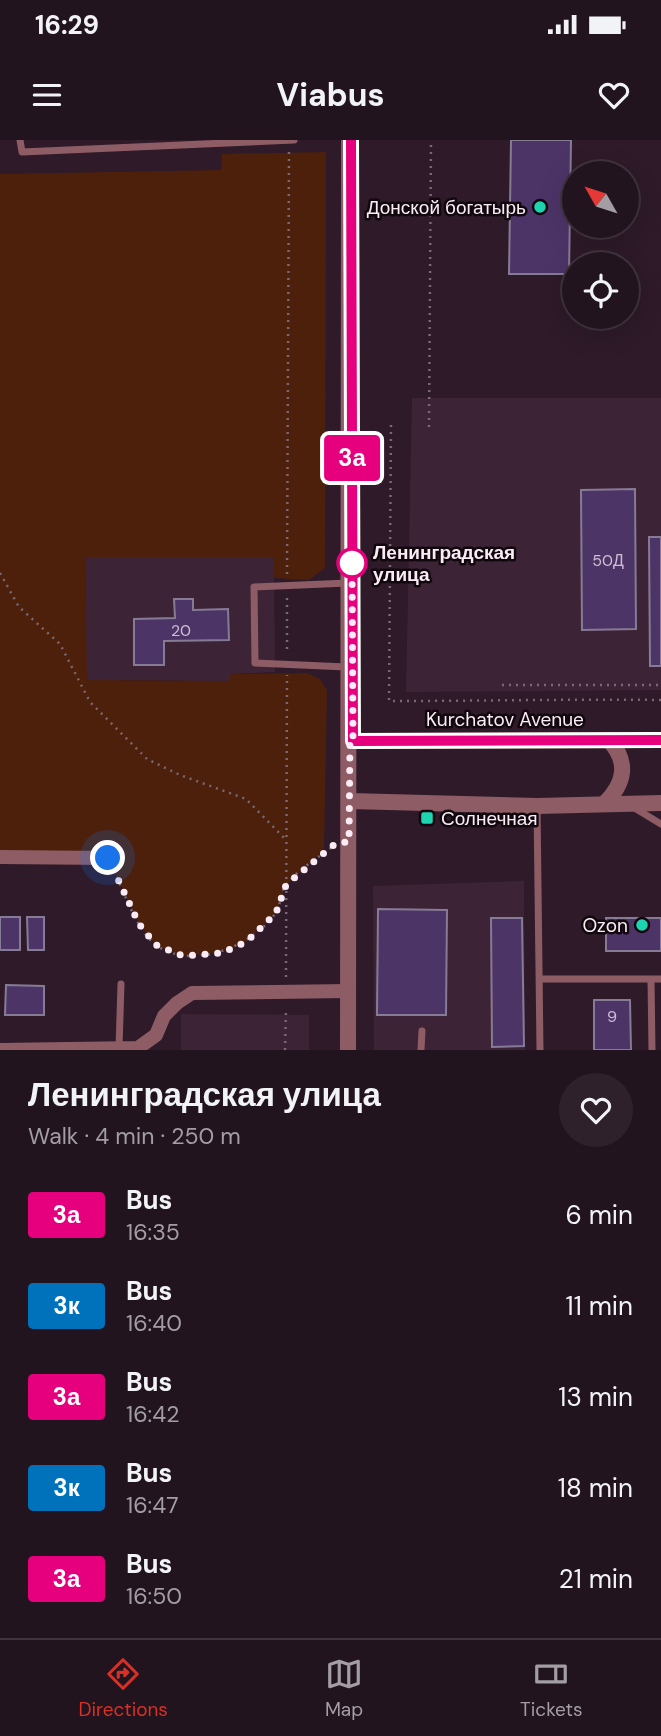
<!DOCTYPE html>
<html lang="en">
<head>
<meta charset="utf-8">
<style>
  :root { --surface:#22141f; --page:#2e212c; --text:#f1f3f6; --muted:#a29ea4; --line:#3f333d; --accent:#d93025 }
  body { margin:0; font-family:"DM Sans",sans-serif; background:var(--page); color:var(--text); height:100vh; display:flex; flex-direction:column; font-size:26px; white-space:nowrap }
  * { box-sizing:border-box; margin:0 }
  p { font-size:23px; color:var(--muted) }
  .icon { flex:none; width:38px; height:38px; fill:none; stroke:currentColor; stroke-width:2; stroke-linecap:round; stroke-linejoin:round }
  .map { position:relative; height:910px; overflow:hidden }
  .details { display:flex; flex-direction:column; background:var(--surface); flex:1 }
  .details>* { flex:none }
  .badge { padding:0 14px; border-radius:5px; font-size:24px; line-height:46px }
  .needle { width:46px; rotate:309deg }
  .buttons { position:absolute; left:562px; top:21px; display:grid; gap:14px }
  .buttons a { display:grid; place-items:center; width:77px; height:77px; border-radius:50%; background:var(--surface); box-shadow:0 7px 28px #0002,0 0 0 2px var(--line); font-size:35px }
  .you { position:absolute; width:35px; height:35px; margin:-18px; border:5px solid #fff; border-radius:50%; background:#1a73e8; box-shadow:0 0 0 10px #1a73e833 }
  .map>.badge { position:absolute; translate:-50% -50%; box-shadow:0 0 0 4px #fff }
  .round { display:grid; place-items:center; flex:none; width:74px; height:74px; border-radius:37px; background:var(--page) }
  .headline { display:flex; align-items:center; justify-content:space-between; height:119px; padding:0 28px }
  h1 { font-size:33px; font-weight:700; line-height:52px }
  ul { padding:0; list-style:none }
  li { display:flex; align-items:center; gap:21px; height:91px; padding:0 28px }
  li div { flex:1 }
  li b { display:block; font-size:26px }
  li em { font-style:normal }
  li .badge { min-width:77px; font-weight:700; text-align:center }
  .status { display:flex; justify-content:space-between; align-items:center; height:49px; padding:0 35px; background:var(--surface); direction:ltr }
  .status svg { height:19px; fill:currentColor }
  header { display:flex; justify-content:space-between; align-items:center; height:91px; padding:0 28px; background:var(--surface); font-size:32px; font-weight:700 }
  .menu { display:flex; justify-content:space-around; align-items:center; height:98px; border-top:2px solid var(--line); background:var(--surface); font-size:19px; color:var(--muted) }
  .menu a { display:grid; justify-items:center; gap:4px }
  .menu .selected { color:var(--accent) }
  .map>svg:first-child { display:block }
  .built { fill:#3d2336 }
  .green { fill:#4d200c }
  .building { fill:#4d3467; stroke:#867b95; stroke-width:2 }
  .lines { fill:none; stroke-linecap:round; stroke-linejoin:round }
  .path { stroke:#7a6875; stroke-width:2.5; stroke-dasharray:2 5; stroke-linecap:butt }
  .service { stroke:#8e5c64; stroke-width:7 }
  .minor { stroke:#8e5c64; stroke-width:14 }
  .tertiary { stroke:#8e5c64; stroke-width:16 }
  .line-casing { stroke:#fff; stroke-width:16 }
  .line { stroke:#e6007e; stroke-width:10 }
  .walk { stroke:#faebf5; stroke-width:7; stroke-dasharray:0 12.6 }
  .poi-dot { fill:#1ed5b1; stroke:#11080e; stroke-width:2.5 }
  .stop-dot { fill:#fff; stroke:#e6007e; stroke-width:3.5 }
  .labels { text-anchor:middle; stroke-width:5; stroke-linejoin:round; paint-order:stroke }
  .number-label { font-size:16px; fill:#cfbdd2 }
  .poi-label { font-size:19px; fill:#faebf5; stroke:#11080e; text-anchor:end }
  .stop-label { font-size:19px; font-weight:bold; fill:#faebf5; stroke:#11080e; text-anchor:start }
  .street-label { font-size:19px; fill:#faebf5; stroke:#11080e }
</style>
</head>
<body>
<div class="status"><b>16:29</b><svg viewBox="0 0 49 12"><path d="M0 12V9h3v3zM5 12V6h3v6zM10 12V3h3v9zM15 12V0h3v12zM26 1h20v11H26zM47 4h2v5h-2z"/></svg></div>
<header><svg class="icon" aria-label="menu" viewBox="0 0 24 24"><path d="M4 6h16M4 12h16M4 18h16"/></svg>Viabus<svg class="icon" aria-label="heart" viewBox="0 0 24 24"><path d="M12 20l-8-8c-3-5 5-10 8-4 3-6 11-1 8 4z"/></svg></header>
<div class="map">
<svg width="661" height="910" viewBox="0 0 661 910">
  <rect width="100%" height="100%" fill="#2e1a29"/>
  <!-- built -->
  <path class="built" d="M412,258H661V550L406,552Z
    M85,417H274L275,532L231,534L229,541L86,540Z
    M524,741L525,910H374L373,746Z
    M181,874L309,875V910H181Z"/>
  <!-- green -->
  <path class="green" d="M326,12L325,428L309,440L274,438L273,417H85L87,540L228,541L231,534L307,533L320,539L327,550L324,708L315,719L286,745L276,773L246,802L222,812L183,816L156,805L139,784L108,718L0,711V34L221,30L222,14Z"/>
  <!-- building -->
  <path class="building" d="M511,0H571L569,134H509Z
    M635,349L636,489L582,490L581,350Z
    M649,397H661V526H650Z
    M174,459H193V470L228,469L229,500L164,501V525H134V479L175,478Z
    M378,769L447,770L446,875H377Z
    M0,777H20V810H0Z
    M27,777H44V810H28Z
    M491,778H522L524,906L492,907Z
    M606,778H661V811H606Z
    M6,845L44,846V875H5Z
    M594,860H630L631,910H594Z"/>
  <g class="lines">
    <!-- path -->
    <path class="path" d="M391,285L389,561C480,561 570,559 661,560
      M429,287L431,0
      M0,433L19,467L60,504L90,562L147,619L180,635L246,659L285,699
      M287,434L289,10
      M287,458V511
      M502,545H661
      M114,731C124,752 137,791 156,805C192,831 251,807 275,774C281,766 280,753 286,745C296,731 319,717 332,707
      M286,837L287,535
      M285,910L286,868"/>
    <!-- service -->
    <path class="service" d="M20,0L22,12L294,0
      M347,527L255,523L254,447L348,443
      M537,666L540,910
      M633,667L661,684
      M539,839H661
      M651,839L652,910
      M119,908L121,844
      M421,910L422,891"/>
    <!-- minor -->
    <path class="minor" d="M0,717L108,718
      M0,910L138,908L156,895L164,876L177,863L192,853L349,851"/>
    <!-- tertiary -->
    <path class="tertiary" d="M350,601L661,600
      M350,661L537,666L661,663
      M605,663C625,643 629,622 609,600
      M348,910L349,0"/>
  </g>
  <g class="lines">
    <defs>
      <path id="line" d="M351,0L353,601L661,600"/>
    </defs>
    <!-- line casing -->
    <use href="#line" class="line-casing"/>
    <!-- line -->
    <use href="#line" class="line"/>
    <!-- walk -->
    <path class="walk" d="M108,718L139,784L156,805L183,816L222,813L246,802L276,773L286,745L336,703L349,702L350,601H353L352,421V423"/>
  </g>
  <!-- markers -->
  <g class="poi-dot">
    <circle cx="540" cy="67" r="7"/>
    <rect x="420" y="671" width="14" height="14" rx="3.5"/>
    <circle cx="642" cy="785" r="7"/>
  </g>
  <circle class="stop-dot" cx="352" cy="423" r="14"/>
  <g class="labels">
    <!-- number labels -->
    <g class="number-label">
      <text x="608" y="426">50Д</text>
      <text x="181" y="496">20</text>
      <text x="612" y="882">9</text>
    </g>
    <!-- poi labels -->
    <g class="poi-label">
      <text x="526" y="74">Донской богатырь</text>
      <text x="441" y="685" text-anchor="start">Солнечная</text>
      <text x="628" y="792">Ozon</text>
    </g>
    <!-- stop labels -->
    <g class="stop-label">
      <text x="373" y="419">Ленинградская<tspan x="373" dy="22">улица</tspan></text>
    </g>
    <!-- street labels -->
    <g class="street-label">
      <text x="505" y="586">Kurchatov Avenue</text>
    </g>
  </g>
</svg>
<div class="buttons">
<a><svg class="needle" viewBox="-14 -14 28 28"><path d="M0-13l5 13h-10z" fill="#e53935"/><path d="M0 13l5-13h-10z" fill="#a29ea4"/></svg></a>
<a><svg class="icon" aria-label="locate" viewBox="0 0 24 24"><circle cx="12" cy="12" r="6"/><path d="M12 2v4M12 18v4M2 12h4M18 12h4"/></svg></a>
</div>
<div class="you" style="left:108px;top:718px"></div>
<b class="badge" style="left:352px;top:318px;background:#e6007e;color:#fff">3а</b>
</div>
<section class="details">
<div class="headline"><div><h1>Ленинградская улица</h1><p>Walk · 4 min · 250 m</p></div><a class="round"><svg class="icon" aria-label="heart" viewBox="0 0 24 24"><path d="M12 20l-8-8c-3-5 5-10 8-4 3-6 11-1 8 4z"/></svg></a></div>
<ul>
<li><span class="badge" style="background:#e6007e;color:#fff">3а</span><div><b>Bus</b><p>16:35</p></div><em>6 min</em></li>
<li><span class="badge" style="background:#0072bc;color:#fff">3к</span><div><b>Bus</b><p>16:40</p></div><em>11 min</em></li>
<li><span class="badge" style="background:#e6007e;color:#fff">3а</span><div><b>Bus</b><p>16:42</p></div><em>13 min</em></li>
<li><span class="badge" style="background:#0072bc;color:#fff">3к</span><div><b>Bus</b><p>16:47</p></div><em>18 min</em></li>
<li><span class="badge" style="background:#e6007e;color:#fff">3а</span><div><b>Bus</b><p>16:50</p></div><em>21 min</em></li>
</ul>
</section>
<nav class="menu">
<a class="selected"><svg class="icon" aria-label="directions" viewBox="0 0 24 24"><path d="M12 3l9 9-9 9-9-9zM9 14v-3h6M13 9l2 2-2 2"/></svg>Directions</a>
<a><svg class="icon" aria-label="map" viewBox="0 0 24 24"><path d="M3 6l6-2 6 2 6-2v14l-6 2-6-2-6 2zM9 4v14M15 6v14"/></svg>Map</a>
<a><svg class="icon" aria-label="tickets" viewBox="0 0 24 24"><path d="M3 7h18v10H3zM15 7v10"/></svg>Tickets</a>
</nav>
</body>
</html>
